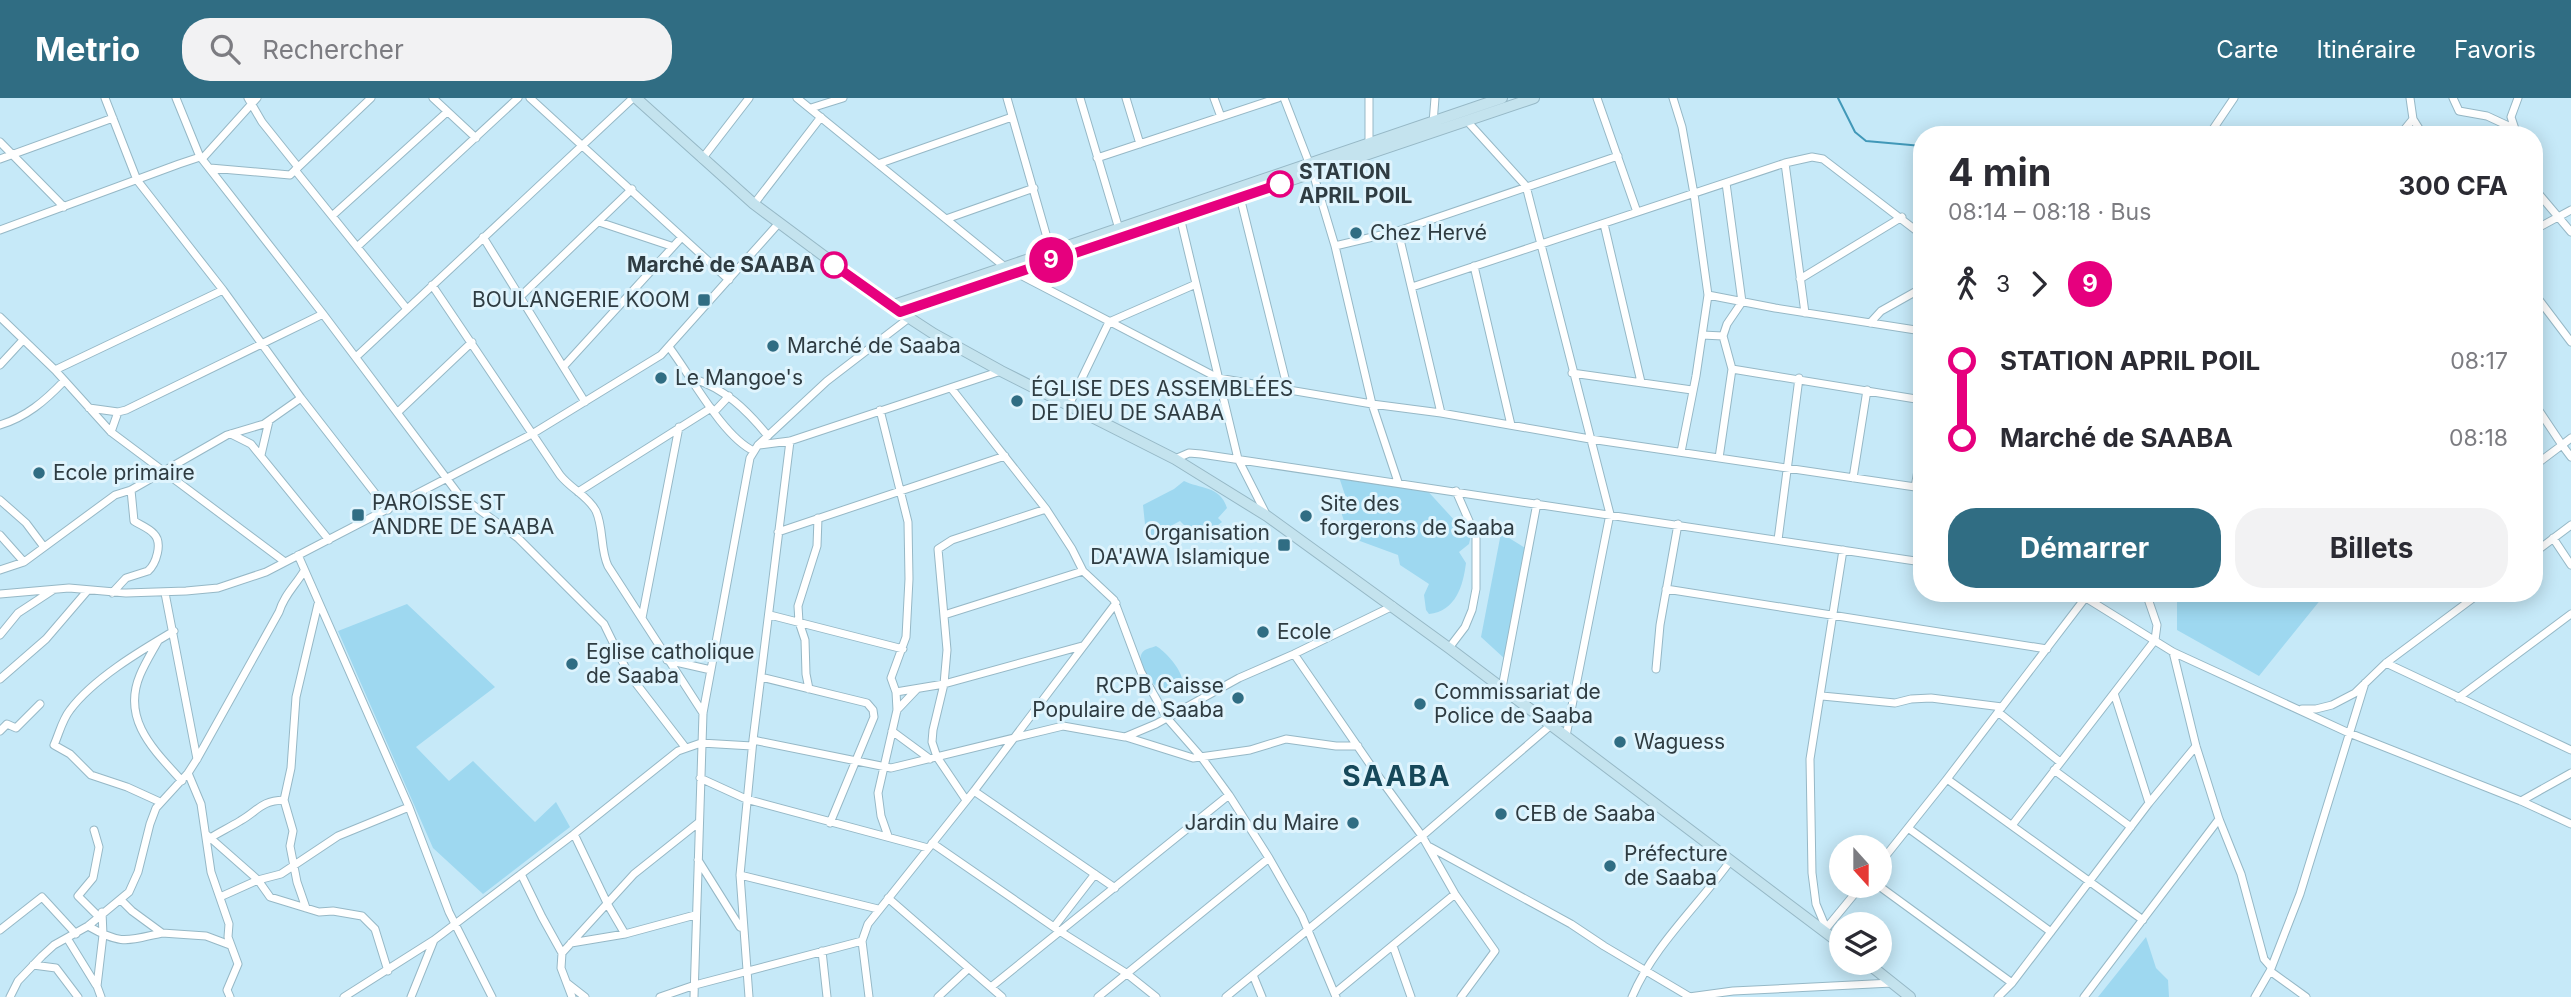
<!DOCTYPE html>
<html lang="fr">
<head>
<meta charset="utf-8">
<style>
  :root { --surface:#fff; --page:#f2f2f3; --text:#2b2b33; --muted:#7c7c81; --accent:#306d83 }
  body { margin:0; font-family:Inter,sans-serif; background:var(--page); color:var(--text); height:100vh; display:flex; flex-direction:column; font-size:26px; white-space:nowrap }
  * { box-sizing:border-box; margin:0 }
  p { font-size:23px; color:var(--muted) }
  .icon { flex:none; width:38px; height:38px; fill:none; stroke:currentColor; stroke-width:2; stroke-linecap:round; stroke-linejoin:round }
  .map { position:relative; flex:1; overflow:hidden }
  .panel { position:absolute; left:1913px; top:28px; width:630px; height:476px; display:flex; flex-direction:column; background:var(--surface); border-radius:28px; box-shadow:0 4px 18px #0003 }
  .panel>* { flex:none }
  .badge { padding:0 14px; border-radius:23px; font-size:24px; line-height:46px }
  .needle { width:46px; rotate:159deg }
  .tools { position:absolute; left:1829px; top:737px; display:grid; gap:14px }
  .tools a { display:grid; place-items:center; width:63px; height:63px; border-radius:50%; background:var(--surface); box-shadow:0 4px 18px #0003; font-size:35px }
  .map>.badge { position:absolute; translate:-50% -50%; box-shadow:0 0 0 4px #fff }
  .legs { display:flex; align-items:center; gap:10px; height:77px; padding:0 35px; font-size:23px }
  .legs p { margin-inline-start:auto }
  .headline { display:flex; align-items:center; justify-content:space-between; height:119px; padding:0 35px }
  h1 { font-size:38px; font-weight:700; line-height:52px }
  .action { display:flex; gap:14px; margin-top:auto; padding:14px 35px }
  .action a { flex:1; height:80px; border-radius:28px; background:var(--accent); color:#fff; font-size:28px; font-weight:700; line-height:80px; text-align:center }
  .action a+a { background:var(--page); color:var(--text) }
  ul { padding:0 35px; list-style:none }
  li { display:flex; align-items:center; gap:24px; height:77px; font-size:26px }
  li i { display:grid; place-items:center; width:10px; height:100%; margin:0 9px; background:currentColor }
  li i::after { content:''; width:18px; height:18px; margin:-9px; border:5px solid; border-radius:50%; background:var(--surface) }
  li p { margin-inline-start:auto }
  li:first-child i { background:linear-gradient(#0000 50%,currentColor 0) }
  li:last-child i { background:linear-gradient(currentColor 50%,#0000 0) }
  header { display:flex; align-items:center; gap:42px; box-sizing:border-box; height:98px; padding:0 35px; background:var(--accent); color:#fff }
  header strong { font-size:33px }
  nav { display:flex; gap:38px; margin-inline-start:auto; font-size:24px }
  .search { width:490px; height:63px; background:var(--page); display:flex; align-items:center; gap:18px; box-sizing:border-box; padding:0 24px; border-radius:28px; color:var(--muted); font-size:26px }
  .map>svg:first-child { display:block }
  .green { fill:#9ed8f0 }
  .lines { fill:none; stroke-linecap:round; stroke-linejoin:round }
  .stream { stroke:#4198b8; stroke-width:2 }
  .street-casing { stroke:#96b8c6; stroke-width:9 }
  .secondary-casing { stroke:#96b8c6; stroke-width:12 }
  .street { stroke:#fff; stroke-width:7 }
  .secondary { stroke:#c4e3ee; stroke-width:10 }
  .line-1-casing { stroke:#fff; stroke-width:16 }
  .line-1 { stroke:#e6007e; stroke-width:10 }
  .stop-1-dot { fill:#fff; stroke:#e6007e; stroke-width:3.5 }
  .poi-dot { fill:#306d83; stroke:#dff4fd; stroke-width:2.5 }
  .labels { text-anchor:middle; stroke-width:6; stroke-linejoin:round; paint-order:stroke }
  .stop-label { font-size:21px; font-weight:bold; fill:#2f3c42; stroke:#dff4fd; text-anchor:start }
  .poi-label { font-size:21px; fill:#2f3c42; stroke:#dff4fd; text-anchor:start }
  .district-label { font-size:28px; font-weight:bold; letter-spacing:2px; fill:#16485a; stroke:#dff4fd }
</style>
</head>
<body>
<header>
<strong>Metrio</strong>
<div class="search"><svg class="icon" aria-label="search" viewBox="0 0 24 24"><circle cx="10" cy="10" r="6"/><path d="M15 15l6 6"/></svg>Rechercher</div>
<nav><a>Carte</a><a>Itinéraire</a><a>Favoris</a></nav>
</header>
<div class="map">
<svg width="2571" height="899" viewBox="0 0 2571 899">
  <rect width="100%" height="100%" fill="#c6e9f8"/>
  <!-- green -->
  <path class="green" d="M1338,376L1424,389L1456,424L1468,430L1471,437L1469,446L1459,454L1466,465C1463,488 1456,513 1429,516L1426,512L1424,497L1429,486L1400,467L1398,457L1349,439L1338,404L1347,403Z
    M1184,383C1199,391 1220,387 1227,410L1218,420L1222,424C1211,433 1205,434 1191,434L1180,423L1150,439L1146,436L1143,407L1174,391Z
    M1501,435L1527,451L1505,561L1481,539Z
    M2177,495H2326L2259,578L2177,532Z
    M407,506L495,589L416,649L449,683L473,663L535,724L556,704L570,729L483,796L433,750L338,533Z
    M1156,548C1166,553 1197,587 1175,594C1159,600 1134,568 1142,555C1144,551 1151,550 1156,548Z
    M2146,839L2156,870L2168,882L2169,899H2098Z"/>
  <g class="lines">
    <!-- stream -->
    <path class="stream" d="M1838,0L1855,34L1866,43L1922,48"/>
    <defs>
      <path id="street" d="M105,0L137,82L223,192L301,300L388,412
        M176,0L200,59
        M248,0L262,24L298,69
        M433,0L476,40
        M530,0L729,182
        M797,0L1005,169L1218,280L1372,306L1441,315L1590,341L1922,390
        M1007,0L1052,157
        M1080,0L1119,131
        M1126,0L1140,46
        M1214,0L1221,19
        M1284,0L1313,75L1335,148L1372,306L1398,384
        M1597,0L1637,114
        M1673,0L1682,29L1694,96L1708,197L1696,278L1681,354
        M2410,0L2413,21L2423,37
        M2453,0L2459,13L2487,18L2515,31L2519,37
        M811,10L843,0
        M1467,23L1526,88L1610,416L1566,638
        M1433,25L1435,0
        M2209,37L2234,0
        M2394,37L2404,32L2413,21
        M2501,37L2515,31L2511,19L2518,0
        M0,44L64,109
        M1369,46V0
        M1097,60L1278,0
        M0,61L113,20
        M202,61L323,216L459,397L518,440L604,526L628,575L685,649
        M702,61L749,0
        M1785,65L1805,215
        M878,66L1012,19
        M210,70L290,77L371,0
        M295,72L407,211
        M2534,81L2538,95L2571,134
        M1240,99L1288,292
        M754,106L821,19
        M332,118L447,14
        M1180,119L1238,361L1266,416
        M946,121L1034,90
        M599,124L671,148
        M1604,126L1641,284
        M2538,129V95
        M0,132L179,66L200,59L202,61L257,0
        M2534,132L2571,112
        M1398,133L1441,315
        M483,139L585,304
        M1335,148L1398,133L1618,58
        M357,149L518,0
        M1474,168L1511,327
        M1800,181L1902,119
        M432,187L560,377C571,391 588,398 596,413C604,431 600,451 608,468L703,615
        M1412,189L1785,65L1812,59L1823,61L1922,137
        M2534,195L2571,244
        M1708,197L1775,210L1922,233
        M521,198L632,91
        M0,219L55,272L111,334L285,464
        M1870,225L1881,213L1922,190
        M1702,237L1723,238
        M669,249C691,278 723,339 754,353
        M356,259L633,0
        M0,267L23,242
        M564,268L681,140
        M1732,271L1922,302
        M55,272L223,192
        M1572,275L1692,292
        M692,280C725,291 746,311 768,338
        M951,290L1046,411L1072,451L1083,473L1114,502L1141,574L1167,620L1202,660L1229,697L1269,760L1302,818L1336,899
        M2534,305L2562,347L2534,368
        M1069,307L1109,224L1196,186
        M89,310L118,314L126,312L323,216
        M880,312L908,424L909,481L906,539L891,580L896,594L897,612L878,695L881,718L888,738
        M398,314L472,244
        M714,314L729,298
        M0,327C26,319 45,303 64,283
        M111,334L118,314
        M231,336L251,346L329,442
        M2571,340L2562,347L2571,359
        M759,347L790,343L1001,273
        M261,357L269,323
        M1719,360L1732,271L1723,238L1727,226L1742,204L1726,85
        M1175,361L1189,355L1201,356L1922,464
        M1853,380L1867,292
        M1915,389L1922,350
        M578,394L711,310
        M0,402L26,425L44,449
        M778,434L1005,358
        M0,437L24,464
        M2553,440L2571,467
        M1778,442L1799,280
        M2534,455L2571,427
        M298,457L409,709L449,814L492,899
        M0,472L24,464L115,397L131,392L227,337L264,326L301,300
        M1666,491L2047,551
        M112,495L126,480L148,473C156,466 163,445 154,436C149,430 140,427 134,423L131,392
        M165,495L197,661
        M2122,495L2146,497
        M0,496L69,490L126,495L186,493L218,490L266,474L532,336L661,257L778,126
        M2086,500L2173,554L2349,635L2521,703L2571,726
        M770,517L903,551
        M944,517L1083,473
        M642,520L679,329
        M0,537L18,515L53,492
        M158,543C152,554 145,565 140,577C121,622 155,653 182,683
        M1449,550L1465,529L1472,512L1476,491V439L1456,393
        M2173,554L2196,648L2219,721L2241,776L2264,861L2271,869
        M1294,556L1376,675L1422,738L1455,796L1495,853L1461,899
        M667,562L711,572
        M2386,565L2571,652
        M1656,571L1660,527L1678,426
        M761,579L867,605L873,612L874,619L830,725
        M0,581L46,541L88,492
        M1502,590L1537,405
        M809,591L806,576L805,542L799,524L798,508L817,448L818,420
        M896,594L944,586L1082,548
        M2114,595L2149,705
        M1822,598L1895,605L1911,601L1931,600L2002,609
        M2458,600L2571,516
        M2302,611H2316L2332,607L2355,595L2386,565L2480,495
        M897,612L917,591
        M1998,614L2060,664
        M0,633L7,626L16,630L40,606
        M892,633L930,661
        M1126,639L1193,660L1250,652L1286,641L1336,648H1358
        M753,642L891,670L1063,628L1125,639L1156,626L1239,580L1294,556L1393,508
        M2054,672L2131,729
        M188,675L201,706L211,774L229,826L228,839L238,866L227,892L230,899
        M700,680L746,701L928,750
        M1947,681L2143,822
        M974,693L1115,790
        M966,702L937,659L932,644L933,632L944,586L947,552L938,451L952,442L1046,411
        M2521,703L2571,675
        M160,704L127,689L91,677L70,656L54,647C59,636 62,622 70,612C93,581 140,553 174,533
        M2013,726L2155,542L2157,527L2146,495
        M1908,730L2051,834
        M94,732L99,749L93,780L78,798L98,818
        M574,736L608,807L625,836
        M207,737L258,782L270,799L319,814L333,813L362,818L375,831L388,873
        M210,740C220,734 230,729 240,723C258,713 260,703 284,702
        M932,745L1061,834L1126,875L1156,899
        M1430,749L1571,826L1604,848L1690,899
        M698,762L740,829
        M1880,765L1947,681L2089,495
        M521,776L542,819L562,855L561,870L572,899
        M740,777L878,811
        M1879,788L2012,885
        M220,799L258,782L281,776L338,738L409,709
        M888,800L1002,899
        M121,802L132,813L162,835L206,838L230,847
        M306,810L297,784L290,748L293,733L284,702L291,670L296,599L318,506
        M88,828C121,847 126,843 162,835
        M1054,829L1095,776
        M1826,830L1816,806L1812,775L1810,661L1843,452
        M0,832L42,799L76,836
        M1824,833L1861,788
        M67,840L96,887
        M571,845L625,836L695,817
        M1393,848L1411,899
        M822,853L827,899
        M562,855L634,776L698,725
        M33,867L56,870L78,899
        M2270,873L2306,899
        M1253,877L1262,899
        M567,885L585,899
        M991,889L1229,697
        M1335,895L1455,796
        M10,899L18,883L42,858L54,847L88,828L129,794L138,774L150,726L156,710L188,675L197,661L279,514C284,497 295,488 304,473
        M101,899L97,888L103,837L102,814
        M344,899L434,842L574,736L678,653L701,645L752,648
        M411,899L434,842
        M660,899L695,887L862,843
        M694,899L703,615L750,360L758,347L827,283L909,220
        M749,899L740,777L753,642L790,343
        M869,899L862,843L868,826L974,693L1116,505
        M938,899L968,871
        M1098,899L1269,760
        M1226,899L1422,738L1551,627
        M1632,899C1654,847 1698,808 1731,762
        M1689,899L1733,893L1892,885
        M1998,899L2012,885L2149,705L2196,648
        M2084,899L2219,721
        M2255,899L2270,873L2300,796L2365,585"/>
      <path id="secondary" d="M636,0L754,106L891,208L934,236L1001,273L1175,361L1267,418L1449,550L1841,846
        M891,208L1502,0
        M900,214L1534,0
        M1866,864L1910,899"/>
    </defs>
    <!-- street casing -->
    <use href="#street" class="street-casing"/>
    <!-- secondary casing -->
    <use href="#secondary" class="secondary-casing"/>
    <!-- street -->
    <use href="#street" class="street"/>
    <!-- secondary -->
    <use href="#secondary" class="secondary"/>
  </g>
  <g class="lines">
    <defs>
      <path id="line-1" d="M834,167L900,214L1280,86"/>
    </defs>
    <!-- line-1 casing -->
    <use href="#line-1" class="line-1-casing"/>
    <!-- line-1 -->
    <use href="#line-1" class="line-1"/>
  </g>
  <!-- markers -->
  <g class="stop-1-dot">
    <circle cx="1280" cy="86" r="12"/>
    <circle cx="834" cy="167" r="12"/>
  </g>
  <g class="poi-dot">
    <circle cx="1356" cy="135" r="7"/>
    <rect x="697" y="195" width="14" height="14" rx="3.5"/>
    <circle cx="773" cy="248" r="7"/>
    <circle cx="661" cy="280" r="7"/>
    <circle cx="1017" cy="303" r="7"/>
    <circle cx="39" cy="375" r="7"/>
    <rect x="351" y="410" width="14" height="14" rx="3.5"/>
    <circle cx="1306" cy="418" r="7"/>
    <rect x="1277" y="440" width="14" height="14" rx="3.5"/>
    <circle cx="1263" cy="534" r="7"/>
    <circle cx="572" cy="566" r="7"/>
    <circle cx="1238" cy="600" r="7"/>
    <circle cx="1420" cy="606" r="7"/>
    <circle cx="1620" cy="644" r="7"/>
    <circle cx="1501" cy="716" r="7"/>
    <circle cx="1353" cy="725" r="7"/>
    <circle cx="1610" cy="768" r="7"/>
  </g>
  <g class="labels">
    <!-- stop labels -->
    <g class="stop-label">
      <text x="1299" y="81">STATION<tspan x="1299" dy="24">APRIL POIL</tspan></text>
      <text x="815" y="174" text-anchor="end">Marché de SAABA</text>
    </g>
    <!-- poi labels -->
    <g class="poi-label">
      <text x="1370" y="142">Chez Hervé</text>
      <text x="690" y="209" text-anchor="end">BOULANGERIE KOOM</text>
      <text x="787" y="255">Marché de Saaba</text>
      <text x="675" y="287">Le Mangoe's</text>
      <text x="1031" y="298">ÉGLISE DES ASSEMBLÉES<tspan x="1031" dy="24">DE DIEU DE SAABA</tspan></text>
      <text x="53" y="382">Ecole primaire</text>
      <text x="372" y="412">PAROISSE ST<tspan x="372" dy="24">ANDRE DE SAABA</tspan></text>
      <text x="1320" y="413">Site des<tspan x="1320" dy="24">forgerons de Saaba</tspan></text>
      <text x="1270" y="442" text-anchor="end">Organisation<tspan x="1270" dy="24">DA'AWA Islamique</tspan></text>
      <text x="1277" y="541">Ecole</text>
      <text x="586" y="561">Eglise catholique<tspan x="586" dy="24">de Saaba</tspan></text>
      <text x="1224" y="595" text-anchor="end">RCPB Caisse<tspan x="1224" dy="24">Populaire de Saaba</tspan></text>
      <text x="1434" y="601">Commissariat de<tspan x="1434" dy="24">Police de Saaba</tspan></text>
      <text x="1634" y="651">Waguess</text>
      <text x="1515" y="723">CEB de Saaba</text>
      <text x="1339" y="732" text-anchor="end">Jardin du Maire</text>
      <text x="1624" y="763">Préfecture<tspan x="1624" dy="24">de Saaba</tspan></text>
    </g>
    <!-- district labels -->
    <g class="district-label">
      <text x="1397" y="688">SAABA</text>
    </g>
  </g>
</svg>
<div class="tools">
<a><svg class="needle" viewBox="-14 -14 28 28"><path d="M0-13l5 13h-10z" fill="#e53935"/><path d="M0 13l5-13h-10z" fill="#7c7c81"/></svg></a>
<a><svg class="icon" aria-label="layers" viewBox="0 0 24 24"><path d="M12 4l9 5-9 5-9-5zM3 14l9 5 9-5"/></svg></a>
</div>
<b class="badge" style="left:1051px;top:162px;background:#e6007e;color:#fff">9</b>
<section class="panel">
<div class="headline"><div><h1>4 min</h1><p>08:14 – 08:18 · Bus</p></div><b>300 CFA</b></div>
<div class="legs"><svg class="icon" aria-label="walk" viewBox="0 0 24 24"><circle cx="13" cy="4" r="2"/><path d="M13 8l-2 6 4 7M11 14l-3 7M7 12l3-4h3l4 4"/></svg>3<svg class="icon" aria-label="forward" viewBox="0 0 24 24"><path d="M9 5l7 7-7 7"/></svg><b class="badge" style="background:#e6007e;color:#fff">9</b></div>
<ul>
<li><i style="color:#e6007e"></i><b>STATION APRIL POIL</b><p>08:17</p></li>
<li><i style="color:#e6007e"></i><b>Marché de SAABA</b><p>08:18</p></li>
</ul>
<div class="action"><a>Démarrer</a><a>Billets</a></div>
</section>
</div>
</body>
</html>
